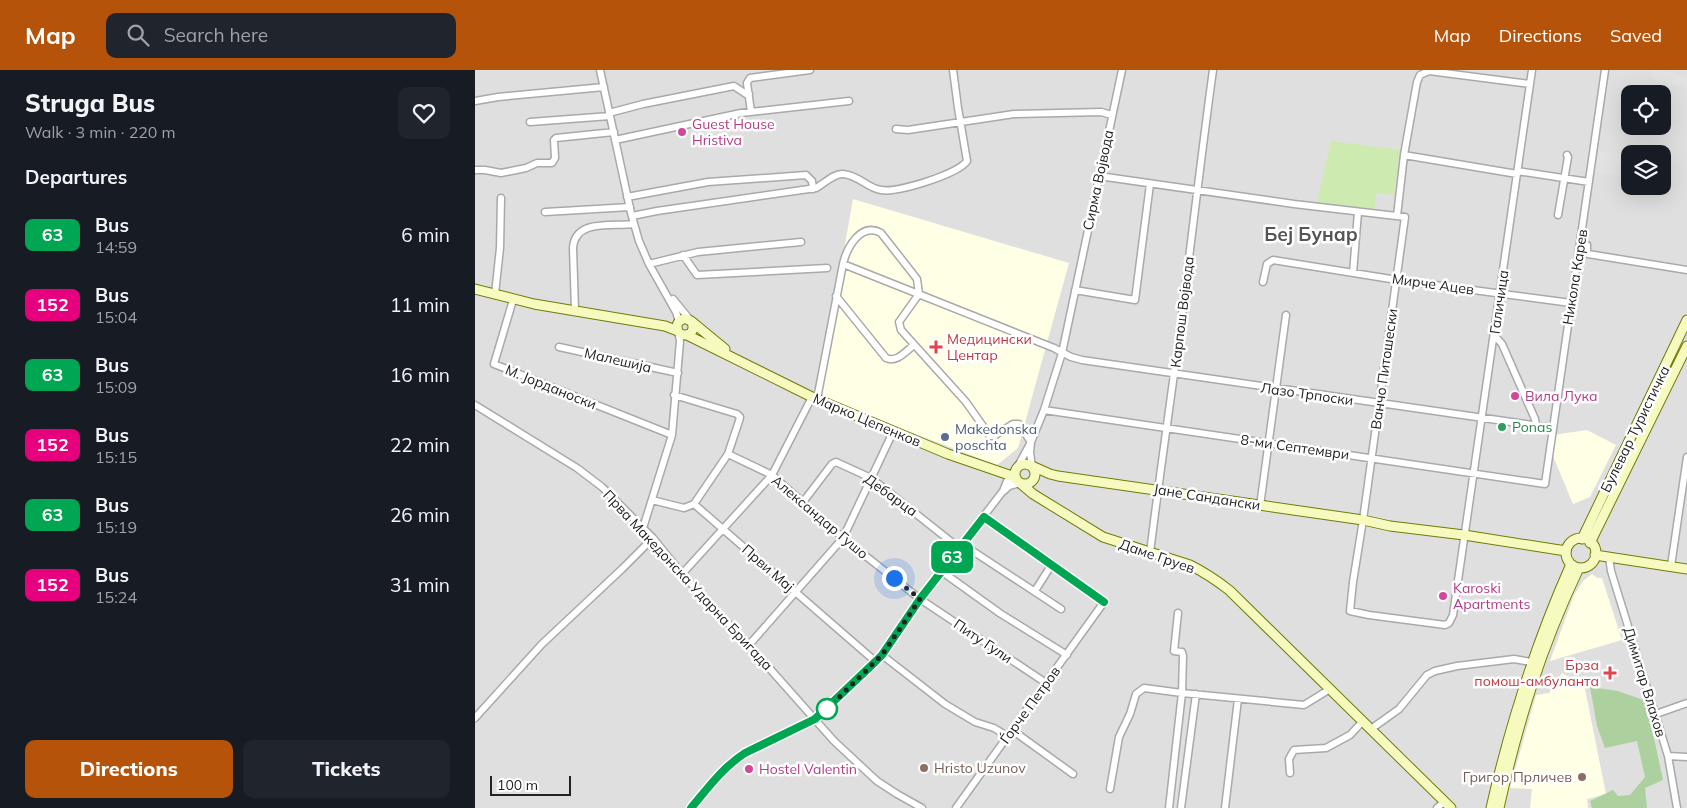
<!DOCTYPE html>
<html lang="en">
<head>
<meta charset="utf-8">
<style>
  :root { --surface:#171b24; --page:#20242c; --text:#f1f3f6; --muted:#9ea1a6; --accent:#b45309 }
  body { margin:0; font-family:Mulish,sans-serif; background:var(--page); color:var(--text); height:100vh; display:flex; flex-direction:column; font-size:19px; white-space:nowrap }
  * { box-sizing:border-box; margin:0 }
  p { font-size:16px; color:var(--muted) }
  .icon { flex:none; width:28px; height:28px; fill:none; stroke:currentColor; stroke-width:2; stroke-linecap:round; stroke-linejoin:round }
  .map { position:relative; flex:1; overflow:hidden }
  .drawer { display:flex; flex-direction:column; background:var(--surface); width:475px }
  .drawer>* { flex:none }
  .badge { padding:0 10px; border-radius:8px; font-size:18px; line-height:32px }
  .controls { position:absolute; left:1146px; top:15px; display:grid; gap:10px }
  .controls a { display:grid; place-items:center; width:50px; height:50px; border-radius:10px; background:var(--surface); box-shadow:0 5px 20px #0002; font-size:25px }
  .scale { position:absolute; left:15px; bottom:12px; width:81px; box-sizing:border-box; padding-left:5px; border:2px solid #222; border-top:0; font-size:14px; line-height:18px; white-space:nowrap; color:#222; -webkit-text-stroke:4px #fff; paint-order:stroke }
  .you { position:absolute; width:25px; height:25px; margin:-12px; border:4px solid #fff; border-radius:50%; background:#1a73e8; box-shadow:0 0 0 8px #1a73e833 }
  .map>.badge { position:absolute; translate:-50% -50%; box-shadow:0 0 0 2px #fff }
  h2 { padding:0 25px; font-size:19px; line-height:45px }
  .round { display:grid; place-items:center; flex:none; width:52px; height:52px; border-radius:10px; background:var(--page) }
  .overview { display:flex; align-items:center; justify-content:space-between; height:85px; padding:0 25px }
  h1 { font-size:24px; font-weight:800; line-height:38px }
  .action { display:flex; gap:10px; margin-top:auto; padding:10px 25px }
  .action a { flex:1; height:58px; border-radius:10px; background:var(--accent); color:#fff; font-size:20px; font-weight:800; line-height:58px; text-align:center }
  .action a+a { background:var(--page); color:var(--text) }
  ul { padding:0; list-style:none }
  li { display:flex; align-items:center; gap:15px; height:70px; padding:0 25px }
  li div { flex:1 }
  li b { display:block; font-size:19px }
  li em { font-style:normal }
  li .badge { min-width:55px; font-weight:700; text-align:center }
  header { display:flex; align-items:center; gap:30px; box-sizing:border-box; height:70px; padding:0 25px; background:var(--accent); color:#fff }
  header strong { font-size:24px }
  nav { display:flex; gap:28px; margin-inline-start:auto; font-size:18px }
  .search { width:350px; height:45px; background:var(--page); display:flex; align-items:center; gap:12px; box-sizing:border-box; padding:0 18px; border-radius:10px; color:var(--muted); font-size:19px }
  main { display:flex; flex:1; min-height:0 }
  .map>svg:first-child { display:block }
  .residential { fill:#e0dfdf; fill-rule:evenodd }
  .education { fill:#ffffe5 }
  .grass { fill:#cdebb0 }
  .forest { fill:#add19e }
  .parking { fill:#e2e2e2 }
  .lines { fill:none; stroke-linecap:round; stroke-linejoin:round }
  .street-casing { stroke:#a9a9a9; stroke-width:9 }
  .secondary-casing { stroke:#707d05; stroke-width:11 }
  .street { stroke:#fff; stroke-width:6 }
  .secondary { stroke:#f7fabf; stroke-width:9 }
  .line-casing { stroke:#fff; stroke-width:11 }
  .line { stroke:#00a651; stroke-width:8 }
  .walk { stroke:#222; stroke-width:5; stroke-dasharray:0 9 }
  .hotel-dot { fill:#d1479c; stroke:#fff; stroke-width:2 }
  .health-dot { fill:#e0444e; stroke:#fff; stroke-width:2 }
  .leisure-dot { fill:#2e9e5b; stroke:#fff; stroke-width:2 }
  .service-dot { fill:#5c6f8a; stroke:#fff; stroke-width:2 }
  .stop-dot { fill:#fff; stroke:#00a651; stroke-width:2.5 }
  .education-dot { fill:#8d6e63; stroke:#fff; stroke-width:2 }
  .labels { text-anchor:middle; stroke-width:5; stroke-linejoin:round; paint-order:stroke }
  .hotel-label { font-size:14px; fill:#b23c85; stroke:#fff; text-anchor:start }
  .street-label { font-size:14px; fill:#222; stroke:#fff }
  .health-label { font-size:14px; fill:#be3a42; stroke:#fff; text-anchor:start }
  .leisure-label { font-size:14px; fill:#27864d; stroke:#fff; text-anchor:start }
  .service-label { font-size:14px; fill:#4e5e75; stroke:#fff; text-anchor:start }
  .education-label { font-size:14px; fill:#785e54; stroke:#fff; text-anchor:start }
  .district-label { font-size:19px; font-weight:bold; fill:#555; stroke:#fff }
</style>
</head>
<body>
<header>
<strong>Map</strong>
<div class="search"><svg class="icon" aria-label="search" viewBox="0 0 24 24"><circle cx="10" cy="10" r="6"/><path d="M15 15l6 6"/></svg>Search here</div>
<nav><a>Map</a><a>Directions</a><a>Saved</a></nav>
</header>
<main>
<section class="drawer">
<div class="overview"><div><h1>Struga Bus</h1><p>Walk · 3 min · 220 m</p></div><a class="round"><svg class="icon" aria-label="heart" viewBox="0 0 24 24"><path d="M12 20l-8-8c-3-5 5-10 8-4 3-6 11-1 8 4z"/></svg></a></div>
<h2>Departures</h2>
<ul>
<li><span class="badge" style="background:#00a651;color:#fff">63</span><div><b>Bus</b><p>14:59</p></div><em>6 min</em></li>
<li><span class="badge" style="background:#e6007e;color:#fff">152</span><div><b>Bus</b><p>15:04</p></div><em>11 min</em></li>
<li><span class="badge" style="background:#00a651;color:#fff">63</span><div><b>Bus</b><p>15:09</p></div><em>16 min</em></li>
<li><span class="badge" style="background:#e6007e;color:#fff">152</span><div><b>Bus</b><p>15:15</p></div><em>22 min</em></li>
<li><span class="badge" style="background:#00a651;color:#fff">63</span><div><b>Bus</b><p>15:19</p></div><em>26 min</em></li>
<li><span class="badge" style="background:#e6007e;color:#fff">152</span><div><b>Bus</b><p>15:24</p></div><em>31 min</em></li>
</ul>
<div class="action"><a>Directions</a><a>Tickets</a></div>
</section>
<div class="map">
<svg width="1212" height="738" viewBox="0 0 1212 738">
  <rect width="100%" height="100%" fill="#f2efe9"/>
  <!-- residential -->
  <path class="residential" d="M0,0H1212V738H0ZM1155,24H1188V56H1155ZM1155,84H1188V116H1155Z"/>
  <!-- education -->
  <path class="education" d="M378,129L594,193L543,378L522,395L343,327Z
    M1112,360L1141,375L1115,427L1098,434L1075,379L1078,365Z
    M1117,504L1122,508H1127L1147,570L1075,591L1099,525L1108,511Z
    M1087,603L1109,614L1131,724L1112,729L1113,738H1055L1057,719L1035,718L1061,625L1074,623Z"/>
  <!-- grass -->
  <path class="grass" d="M856,71L925,80L919,125L901,123L900,139L842,132Z"/>
  <!-- forest -->
  <path class="forest" d="M1115,617L1143,621L1171,631L1188,710L1170,718L1172,738H1117L1115,731L1138,720L1143,726L1155,725L1170,707L1162,671L1130,678L1122,656Z"/>
  <!-- parking -->
  <path class="parking" d="M1177,0H1185L1212,7V18L1176,8Z
    M1124,80L1154,86L1149,107L1120,102Z"/>
  <g class="lines">
    <defs>
      <path id="street" d="M125,0L156,143L164,171L174,194L201,242L204,251
        M0,31L23,27L129,17
        M276,42L272,13L275,8L335,0
        M134,43L168,34L259,16L271,24H274
        M55,52L135,46
        M421,59L433,60L539,44L626,42L637,45
        M140,70L266,43L374,31
        M929,85L1042,104
        M0,100H10L26,103L51,98L62,93H77L80,88L79,70L81,68L139,62
        M1042,101L1114,112
        M624,106L819,134L930,147L888,450L878,512L875,541L894,545L970,555L974,553L978,545L1057,0
        M152,127L233,112L331,105L337,111L338,119
        M70,142L155,137
        M1083,145L1093,87L1092,85
        M157,146L182,141L341,118C349,114 359,103 368,104C386,106 391,118 406,120C423,123 483,104 492,91L483,38L478,0
        M922,146L929,85L942,12L945,5L954,1L1055,14
        M1106,174L1112,175V181L1113,184L1212,200
        M208,185L222,205L352,198
        M174,194L223,182L326,172
        M368,194C372,177 386,152 406,163L442,209L444,224L424,252L426,260L491,332L515,366H519L538,354H544L556,372L555,383L557,396
        M878,203L883,142
        M788,212L792,194L798,190L922,210L1096,233
        M600,220L660,230L675,114
        M20,224L25,178L26,128
        M361,226L411,288C422,293 431,281 439,275
        M198,229L216,251
        M38,230L19,294L197,365
        M100,240L98,178C100,148 139,157 159,154
        M1019,265L1027,274L1060,349L1061,355
        M84,277L203,303
        M199,325L262,344L265,347L264,351L253,384L297,405L368,468L445,529L571,613
        M342,329L368,194L579,278L596,287L607,290L1078,358
        M0,335L102,398L127,417L178,468L207,504L280,582L359,671L402,711L422,724L447,738
        M569,340L1070,414L1130,0
        M543,396L556,372L569,340L587,283L647,0
        M529,421L534,416L545,413
        M177,430L209,438L219,434L401,592
        M328,432L357,394L361,392L396,408L484,478
        M219,434L253,384
        M785,436L811,245
        M168,458L197,365L205,271L203,261
        M487,474L586,539
        M675,483C684,409 695,335 705,260C716,174 726,87 738,0
        M1134,487L1136,501L1193,686L1202,738
        M1196,496L1212,387
        M466,501L526,544L592,585
        M207,504L297,405L337,327
        M560,521L577,494
        M274,575L368,468L418,362
        M407,585L470,634L500,652L519,658L532,666
        M1181,644L1212,633
        M0,648L67,574L147,499L178,468
        M896,659L924,639L952,605L960,601L982,596L1039,589L1056,592
        M537,660L598,704
        M1193,686L1212,687
        M815,703L814,689L819,680L851,678L875,665L888,651
        M635,719L644,667L655,644L661,624L669,618L707,623L708,586L707,582L699,581L703,543
        M216,738C233,718 247,698 270,683L340,649L401,592L407,585L445,529L528,421L532,411L540,407
        M481,738L629,532L509,447
        M694,738L707,623L829,635L855,619
        M706,738L721,624
        M750,738L763,629
        M962,738L969,732"/>
      <path id="secondary" d="M0,219L59,234L190,256L203,261
        M202 257a8 8 0 1 1 16 0a8 8 0 1 1-16 0Z
        M216,251L250,279
        M212,265L337,327L473,384L540,407
        M540 404a10 10 0 1 1 20 0a10 10 0 1 1-20 0Z
        M557,396L575,404L583,406L888,450L915,456L989,465L1091,481
        M545,413L558,424L628,467L715,495C729,502 741,510 754,520L976,738
        M1091 483a15 15 0 1 1 30 0a15 15 0 1 1-30 0Z
        M1107,469L1212,250
        M1115,473L1212,276
        M1120,485L1212,499
        M1016,738C1035,654 1061,573 1096,494
        M1024,738C1043,652 1066,578 1104,498"/>
    </defs>
    <!-- street casing -->
    <use href="#street" class="street-casing"/>
    <!-- secondary casing -->
    <use href="#secondary" class="secondary-casing"/>
    <!-- street -->
    <use href="#street" class="street"/>
    <!-- secondary -->
    <use href="#secondary" class="secondary"/>
  </g>
  <g class="lines">
    <defs>
      <path id="line" d="M216,738C233,718 247,698 270,683L340,649L400,592L407,585L445,529L509,447L629,532"/>
    </defs>
    <!-- line casing -->
    <use href="#line" class="line-casing"/>
    <!-- line -->
    <use href="#line" class="line"/>
    <!-- walk -->
    <path class="walk" d="M352,639L407,585L445,529L419,508"/>
  </g>
  <!-- markers -->
  <g class="hotel-dot">
    <circle cx="207" cy="62" r="5"/>
    <circle cx="1040" cy="326" r="5"/>
    <circle cx="968" cy="526" r="5"/>
    <circle cx="274" cy="699" r="5"/>
  </g>
  <g class="health-dot">
    <path d="M458.5 269.5h5v5h5v5h-5v5h-5v-5h-5v-5h5z"/>
    <path d="M1132.5 595.5h5v5h5v5h-5v5h-5v-5h-5v-5h5z"/>
  </g>
  <circle class="leisure-dot" cx="1027" cy="357" r="5"/>
  <circle class="service-dot" cx="470" cy="367" r="5"/>
  <circle class="stop-dot" cx="352" cy="639" r="10"/>
  <g class="education-dot">
    <circle cx="449" cy="698" r="5"/>
    <circle cx="1107" cy="707" r="5"/>
  </g>
  <g class="labels">
    <!-- hotel labels -->
    <g class="hotel-label">
      <text x="217" y="59">Guest House<tspan x="217" dy="16">Hristiva</tspan></text>
      <text x="1050" y="331">Вила Лука</text>
      <text x="978" y="523">Karoski<tspan x="978" dy="16">Apartments</tspan></text>
      <text x="284" y="704">Hostel Valentin</text>
    </g>
    <!-- street labels -->
    <g class="street-label">
      <text transform="translate(623 110) rotate(-78)" y="5">Сирма Војвода</text>
      <text transform="translate(1100 207) rotate(-81)" y="5">Никола Карев</text>
      <text transform="translate(958 214) rotate(8)" y="5">Мирче Ацев</text>
      <text transform="translate(1024 232) rotate(-82)" y="5">Галичица</text>
      <text transform="translate(707 242) rotate(-83)" y="5">Карпош Војвода</text>
      <text transform="translate(143 290) rotate(13)" y="5">Малешија</text>
      <text transform="translate(909 299) rotate(-82)" y="5">Ванчо Питошески</text>
      <text transform="translate(76 317) rotate(22)" y="5">М. Јорданоски</text>
      <text transform="translate(832 324) rotate(8)" y="5">Лазо Трпоски</text>
      <text transform="translate(392 350) rotate(23)" y="5">Марко Цепенков</text>
      <text transform="translate(1160 359) rotate(-64)" y="5">Булевар Туристичка</text>
      <text transform="translate(820 377) rotate(8)" y="5">8-ми Септември</text>
      <text transform="translate(416 425) rotate(36)" y="5">Дебарца</text>
      <text transform="translate(732 427) rotate(9)" y="5">Јане Сандански</text>
      <text transform="translate(345 447) rotate(40)" y="5">Александар Гушо</text>
      <text transform="translate(682 486) rotate(19)" y="5">Даме Груев</text>
      <text transform="translate(293 498) rotate(41)" y="5">Први Мај</text>
      <text transform="translate(213 510) rotate(47)" y="5">Прва Македонска Ударна Бригада</text>
      <text transform="translate(508 571) rotate(34)" y="5">Питу Гули</text>
      <text transform="translate(1170 612) rotate(73)" y="5">Димитар Влахов</text>
      <text transform="translate(555 635) rotate(-54)" y="5">Ѓорче Петров</text>
    </g>
    <!-- health labels -->
    <g class="health-label">
      <text x="472" y="274">Медицински<tspan x="472" dy="16">Центар</tspan></text>
      <text x="1124" y="600" text-anchor="end">Брза<tspan x="1124" dy="16">помош-амбуланта</tspan></text>
    </g>
    <!-- leisure labels -->
    <g class="leisure-label">
      <text x="1037" y="362">Ponas</text>
    </g>
    <!-- service labels -->
    <g class="service-label">
      <text x="480" y="364">Makedonska<tspan x="480" dy="16">poschta</tspan></text>
    </g>
    <!-- education labels -->
    <g class="education-label">
      <text x="459" y="703">Hristo Uzunov</text>
      <text x="1097" y="712" text-anchor="end">Григор Прличев</text>
    </g>
    <!-- district labels -->
    <g class="district-label">
      <text x="836" y="171">Беј Бунар</text>
    </g>
  </g>
</svg>
<div class="controls">
<a><svg class="icon" aria-label="locate" viewBox="0 0 24 24"><circle cx="12" cy="12" r="6"/><path d="M12 2v4M12 18v4M2 12h4M18 12h4"/></svg></a>
<a><svg class="icon" aria-label="layers" viewBox="0 0 24 24"><path d="M12 4l9 5-9 5-9-5zM3 14l9 5 9-5"/></svg></a>
</div>
<div class="scale">100 m</div>
<div class="you" style="left:419px;top:508px"></div>
<b class="badge" style="left:477px;top:487px;background:#00a651;color:#fff">63</b>
</div>
</main>
</body>
</html>
